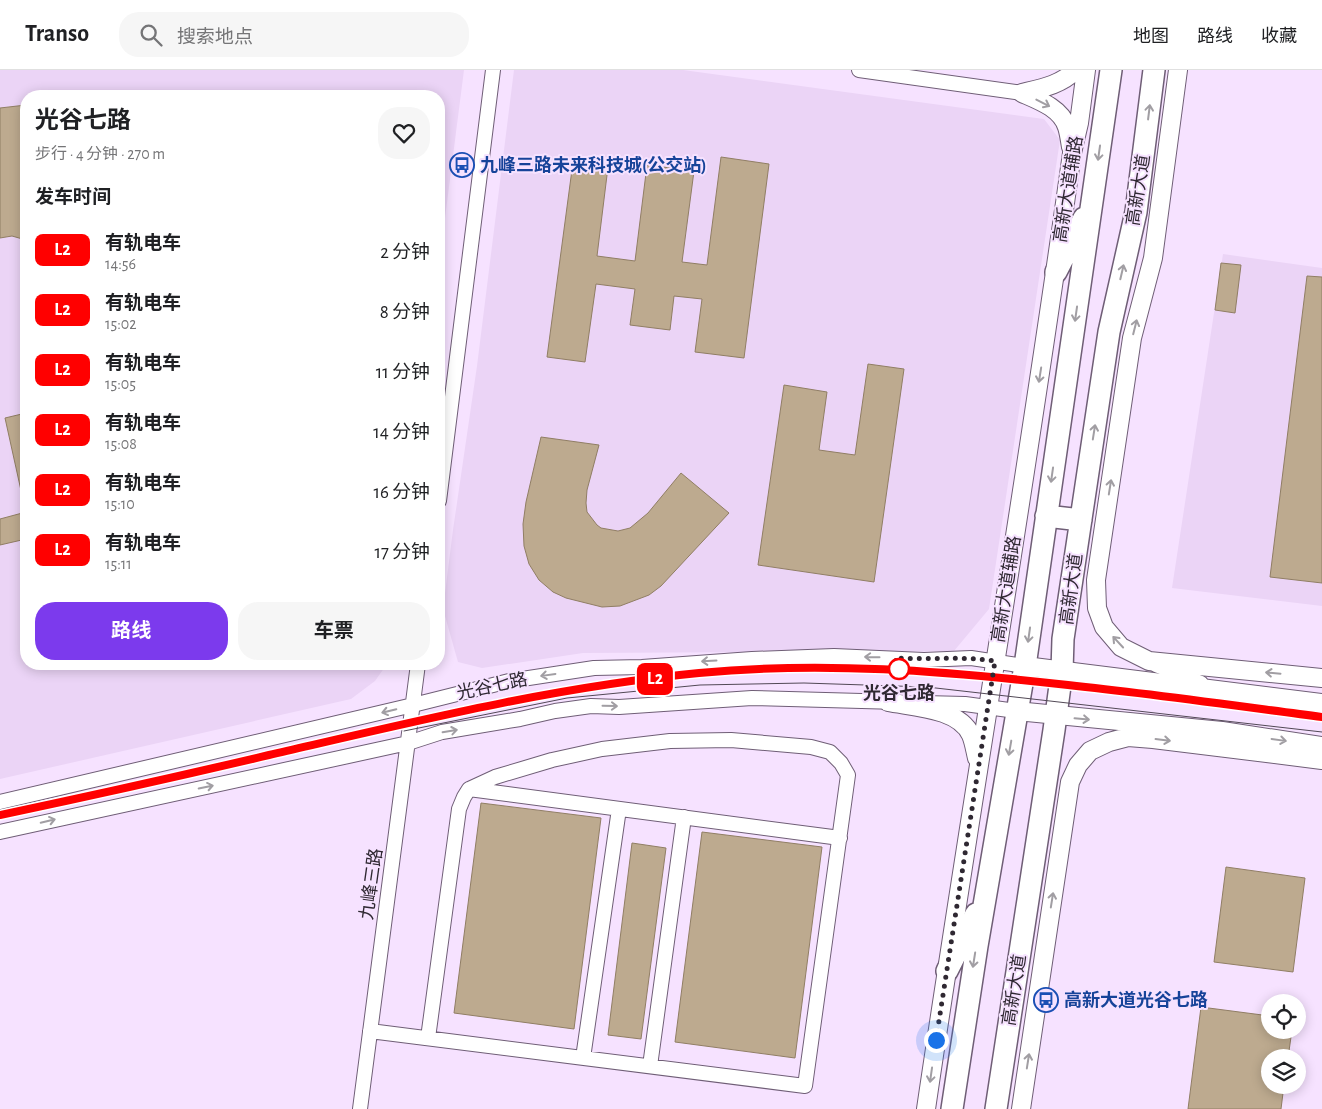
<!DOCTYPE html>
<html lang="zh">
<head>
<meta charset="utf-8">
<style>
  :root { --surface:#fff; --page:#f6f6f6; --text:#202124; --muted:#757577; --line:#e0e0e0; --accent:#7c3aed }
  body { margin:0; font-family:"Alegreya Sans","Noto Sans SC",sans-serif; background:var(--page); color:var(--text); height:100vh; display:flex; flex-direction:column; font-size:19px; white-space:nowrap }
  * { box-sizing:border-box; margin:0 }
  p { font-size:16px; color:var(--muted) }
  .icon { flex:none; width:28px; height:28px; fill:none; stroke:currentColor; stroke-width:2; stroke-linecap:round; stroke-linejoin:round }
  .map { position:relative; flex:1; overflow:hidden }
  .sheet { position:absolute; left:20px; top:20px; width:425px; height:580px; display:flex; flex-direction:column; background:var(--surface); border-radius:20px; box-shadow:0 2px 12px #0003 }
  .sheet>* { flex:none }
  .badge { padding:0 10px; border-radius:8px; font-size:18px; line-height:32px }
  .buttons { position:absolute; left:1261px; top:924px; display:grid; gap:10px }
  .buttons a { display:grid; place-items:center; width:45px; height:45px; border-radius:50%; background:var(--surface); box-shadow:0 2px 12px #0003; font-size:25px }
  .you { position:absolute; width:25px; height:25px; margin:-12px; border:4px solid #fff; border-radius:50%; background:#1a73e8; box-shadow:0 0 0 8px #1a73e833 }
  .map>.badge { position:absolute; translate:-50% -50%; box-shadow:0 0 0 2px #fff }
  h2 { padding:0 15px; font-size:19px; line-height:45px }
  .round { display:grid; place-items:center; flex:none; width:52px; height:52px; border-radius:20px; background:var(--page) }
  .summary { display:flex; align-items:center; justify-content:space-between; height:85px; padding:0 15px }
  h1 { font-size:24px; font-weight:700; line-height:38px }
  .button { display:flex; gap:10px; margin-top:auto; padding:10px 15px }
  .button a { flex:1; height:58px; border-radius:20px; background:var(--accent); color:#fff; font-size:20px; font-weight:700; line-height:58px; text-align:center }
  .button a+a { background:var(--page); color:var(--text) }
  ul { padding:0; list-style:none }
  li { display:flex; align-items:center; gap:15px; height:60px; padding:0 15px }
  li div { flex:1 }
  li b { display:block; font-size:19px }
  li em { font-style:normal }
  li .badge { min-width:55px; font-weight:700; text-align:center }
  header { display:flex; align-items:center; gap:30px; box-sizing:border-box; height:70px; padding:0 25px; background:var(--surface); border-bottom:1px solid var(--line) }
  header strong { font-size:24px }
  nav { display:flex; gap:28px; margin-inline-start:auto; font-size:18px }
  .search { width:350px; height:45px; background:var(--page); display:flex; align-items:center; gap:12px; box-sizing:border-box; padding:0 18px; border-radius:20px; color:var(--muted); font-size:19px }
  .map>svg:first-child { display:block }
  .built { fill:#ebd4f6 }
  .building { fill:#bdaa8f; stroke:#907e64 }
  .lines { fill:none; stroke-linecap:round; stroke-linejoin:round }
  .minor-casing { stroke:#6f5e76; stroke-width:16 }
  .major-casing { stroke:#6f5e76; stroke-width:20 }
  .highway-casing { stroke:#6f5e76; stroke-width:24 }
  .minor { stroke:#fff; stroke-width:14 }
  .major { stroke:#fff; stroke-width:18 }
  .highway { stroke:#fff; stroke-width:21 }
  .tram { stroke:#524956; stroke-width:1 }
  .oneway { stroke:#a19ea3 }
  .line-casing { stroke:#fff; stroke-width:11 }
  .line { stroke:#f00; stroke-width:8 }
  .walk { stroke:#2f2832; stroke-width:5; stroke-dasharray:0 9 }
  .stop-dot { fill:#fff; stroke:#f00; stroke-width:2.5 }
  .labels { text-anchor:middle; stroke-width:4; stroke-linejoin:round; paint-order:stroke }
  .transit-label { font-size:18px; font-weight:bold; fill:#164399; stroke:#f6e2ff; text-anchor:start }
  .street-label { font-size:18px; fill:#2f2832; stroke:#f6e2ff }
  .stop-label { font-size:18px; font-weight:bold; fill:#2f2832; stroke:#f6e2ff }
</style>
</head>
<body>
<header>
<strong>Transo</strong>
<div class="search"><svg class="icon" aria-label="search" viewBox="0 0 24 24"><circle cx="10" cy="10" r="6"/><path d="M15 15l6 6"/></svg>搜索地点</div>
<nav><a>地图</a><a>路线</a><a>收藏</a></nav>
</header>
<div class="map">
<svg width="1322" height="1039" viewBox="0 0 1322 1039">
  <rect width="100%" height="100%" fill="#f6e2ff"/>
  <!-- built -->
  <path class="built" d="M0,0H464L439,195V26H26V594H387L375,611L351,629L0,709Z
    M514,0H683L1044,49L1060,70L989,539L954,581L583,583L482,598L458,592L443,539L453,460L477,296Z
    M1223,184L1322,198V536L1172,518Z"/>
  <!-- building -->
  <path class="building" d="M26,35V170L12,166L0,168V38Z
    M721,87L769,94L744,288L695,282L702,229L674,226L670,260L630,255L635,219L596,214L585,292L547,287L573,92L608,97L597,186L635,191L647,95L694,101L682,192L707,195Z
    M1221,193L1241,195L1235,243L1215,240Z
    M1307,206L1322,207V513L1270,507Z
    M868,294L904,299L874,512L758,495L784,315L827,322L819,380L855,385Z
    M26,343V425H22L5,348Z
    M541,367L599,375L587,420L586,433L587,442L597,455L601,458L618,461L630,458L648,443L681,403L729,443L661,516L649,525L620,536L602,537L566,528L553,522L539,510L529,494L524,476L523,454L526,432Z
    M26,442V469L0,475V449Z
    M481,733L601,748L574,959L454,943Z
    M702,762L822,777L795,988L675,972Z
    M632,773L666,778L641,969L608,965Z
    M1226,797L1305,808L1293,902L1214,892Z
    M1201,937L1270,946V960H1292L1288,988H1270V1015H1284L1281,1039H1188Z"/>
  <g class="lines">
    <defs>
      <path id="minor" d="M859,0L1022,23
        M439,431L493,0
        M1156,595L1201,613
        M924,633L965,634L1016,641
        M469,719L840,768
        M0,732L413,635L509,611L594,598L642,597L752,589L834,586L924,590L971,588L1025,596
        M0,762L408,673L442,662L520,649L555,641L591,636L619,637L752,628L898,632
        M370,961L805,1016L848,705L841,693L830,682L811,677L731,670L670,671L602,679L552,690L495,707L469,719L464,727L459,739L428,968
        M583,988L619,739
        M650,996L684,747
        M360,1039L418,594"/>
      <path id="major" d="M1178,0L1153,188L1132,268L1096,510L1097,538L1104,557L1121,577L1149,591L1322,608
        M1071,77C1070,71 1069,63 1067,57C1061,38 1038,30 1022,23C1043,18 1060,15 1076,0
        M1025,596L1322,633
        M888,632C913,637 959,638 971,665C974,672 975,680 977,688
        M1016,641L1222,661L1322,676
        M926,1039C973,720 1028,403 1072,83L1079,53L1086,0
        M1021,1039L1070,712L1078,695L1090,681L1109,672L1128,667L1153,669L1322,690"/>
      <path id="highway" d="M1056,202L1084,148
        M1046,446L1081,450
        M947,901L976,844
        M952,1039L977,876L1025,596L1111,0
        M996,1039L1054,660L1062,601L1063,569L1109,262L1136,142L1154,0"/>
    </defs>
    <!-- minor casing -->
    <use href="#minor" class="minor-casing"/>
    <!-- major casing -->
    <use href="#major" class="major-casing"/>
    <!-- highway casing -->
    <use href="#highway" class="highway-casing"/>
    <!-- minor -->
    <use href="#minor" class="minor"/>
    <!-- major -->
    <use href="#major" class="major"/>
    <!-- highway -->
    <use href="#highway" class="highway"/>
    <!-- tram -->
    <path class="tram" d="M404,661L567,628L700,615L804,613L927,617L1322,662
      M0,745C103,723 206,700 309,676C438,646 566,616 699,603C907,583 1116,620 1322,647"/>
  </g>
  <!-- one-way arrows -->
  <defs><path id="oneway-shaft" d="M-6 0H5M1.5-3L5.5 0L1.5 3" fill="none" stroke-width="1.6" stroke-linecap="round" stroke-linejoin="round" transform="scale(1.25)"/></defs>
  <g class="oneway">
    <use href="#oneway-shaft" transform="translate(1043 33) rotate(27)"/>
    <use href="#oneway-shaft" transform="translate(1149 42) rotate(-83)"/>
    <use href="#oneway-shaft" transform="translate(1099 83) rotate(98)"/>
    <use href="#oneway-shaft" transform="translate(1122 202) rotate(-77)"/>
    <use href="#oneway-shaft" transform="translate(1076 244) rotate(98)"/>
    <use href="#oneway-shaft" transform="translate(1135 257) rotate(-76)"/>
    <use href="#oneway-shaft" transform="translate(1040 305) rotate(99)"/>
    <use href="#oneway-shaft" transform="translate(1094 362) rotate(-81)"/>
    <use href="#oneway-shaft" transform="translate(1052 405) rotate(98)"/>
    <use href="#oneway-shaft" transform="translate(1110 417) rotate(-81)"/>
    <use href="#oneway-shaft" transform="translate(1029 565) rotate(98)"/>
    <use href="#oneway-shaft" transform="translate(1118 572) rotate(-133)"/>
    <use href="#oneway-shaft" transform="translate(872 587) rotate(-179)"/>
    <use href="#oneway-shaft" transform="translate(709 591) rotate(177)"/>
    <use href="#oneway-shaft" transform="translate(1273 603) rotate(-175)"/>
    <use href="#oneway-shaft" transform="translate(548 605) rotate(172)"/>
    <use href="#oneway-shaft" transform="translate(610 636) rotate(1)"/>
    <use href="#oneway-shaft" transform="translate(389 641) rotate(167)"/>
    <use href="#oneway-shaft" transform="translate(1082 649) rotate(5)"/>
    <use href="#oneway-shaft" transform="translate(450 661) rotate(-9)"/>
    <use href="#oneway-shaft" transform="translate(1163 670) rotate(7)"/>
    <use href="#oneway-shaft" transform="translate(1279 670) rotate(8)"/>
    <use href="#oneway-shaft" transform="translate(1010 678) rotate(100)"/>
    <use href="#oneway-shaft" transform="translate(206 717) rotate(-12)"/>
    <use href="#oneway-shaft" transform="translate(48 751) rotate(-13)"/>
    <use href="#oneway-shaft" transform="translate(1052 830) rotate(-81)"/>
    <use href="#oneway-shaft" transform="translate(974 890) rotate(99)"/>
    <use href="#oneway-shaft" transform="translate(1028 991) rotate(-81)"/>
    <use href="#oneway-shaft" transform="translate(931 1005) rotate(98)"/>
  </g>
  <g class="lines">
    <defs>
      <path id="line" d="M0,745C90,726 180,706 269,685C412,652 553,617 699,603C822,591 945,601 1068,615C1153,624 1238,636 1322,647"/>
    </defs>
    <!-- line casing -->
    <use href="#line" class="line-casing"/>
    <!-- line -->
    <use href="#line" class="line"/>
    <!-- walk -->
    <path class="walk" d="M899,599L895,588C928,590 962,586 995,591L936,970"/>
  </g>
  <!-- icons -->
  <defs>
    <symbol id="bus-ring" viewBox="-11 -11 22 22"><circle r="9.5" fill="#f6e2ff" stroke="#1a4fb4" stroke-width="1.5"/><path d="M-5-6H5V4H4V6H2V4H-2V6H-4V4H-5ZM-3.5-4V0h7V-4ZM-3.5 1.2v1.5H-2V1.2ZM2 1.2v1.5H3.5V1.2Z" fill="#1a4fb4"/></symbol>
  </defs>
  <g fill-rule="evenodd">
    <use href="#bus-ring" x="448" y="81" width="28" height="28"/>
    <use href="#bus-ring" x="1032" y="916" width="28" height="28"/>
  </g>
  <!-- markers -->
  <circle class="stop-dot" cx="899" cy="599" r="10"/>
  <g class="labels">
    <!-- transit labels -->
    <g class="transit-label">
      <text x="480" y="101">九峰三路未来科技城(公交站)</text>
      <text x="1064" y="936">高新大道光谷七路</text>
    </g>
    <!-- street labels -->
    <g class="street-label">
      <text transform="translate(1068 119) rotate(-81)" y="6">高新大道辅路</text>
      <text transform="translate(1138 120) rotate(-81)" y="6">高新大道</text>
      <text transform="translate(1006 519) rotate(-81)" y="6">高新大道辅路</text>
      <text transform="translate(1071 519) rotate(-82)" y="6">高新大道</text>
      <text transform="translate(492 616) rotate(-12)" y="6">光谷七路</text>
      <text transform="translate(371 814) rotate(-82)" y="6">九峰三路</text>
      <text transform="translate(1014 920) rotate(-81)" y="6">高新大道</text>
    </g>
    <!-- stop labels -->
    <g class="stop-label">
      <text x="899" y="629">光谷七路</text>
    </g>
  </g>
</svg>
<div class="buttons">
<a><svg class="icon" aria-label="locate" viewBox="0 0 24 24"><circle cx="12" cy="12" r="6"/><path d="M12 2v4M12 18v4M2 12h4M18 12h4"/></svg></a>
<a><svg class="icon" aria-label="layers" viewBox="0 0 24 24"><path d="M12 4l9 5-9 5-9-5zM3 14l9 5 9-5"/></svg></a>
</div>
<div class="you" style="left:936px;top:970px"></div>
<b class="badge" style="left:655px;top:609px;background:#f00;color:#fff">L2</b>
<section class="sheet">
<div class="summary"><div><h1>光谷七路</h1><p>步行 · 4 分钟 · 270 m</p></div><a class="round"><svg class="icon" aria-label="heart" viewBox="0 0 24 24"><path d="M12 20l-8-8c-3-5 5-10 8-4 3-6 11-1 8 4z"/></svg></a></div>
<h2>发车时间</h2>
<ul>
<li><span class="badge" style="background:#f00;color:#fff">L2</span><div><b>有轨电车</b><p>14:56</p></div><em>2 分钟</em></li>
<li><span class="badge" style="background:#f00;color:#fff">L2</span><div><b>有轨电车</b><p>15:02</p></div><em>8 分钟</em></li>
<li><span class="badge" style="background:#f00;color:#fff">L2</span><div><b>有轨电车</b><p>15:05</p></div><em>11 分钟</em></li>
<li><span class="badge" style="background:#f00;color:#fff">L2</span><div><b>有轨电车</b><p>15:08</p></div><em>14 分钟</em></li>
<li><span class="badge" style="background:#f00;color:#fff">L2</span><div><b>有轨电车</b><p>15:10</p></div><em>16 分钟</em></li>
<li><span class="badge" style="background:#f00;color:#fff">L2</span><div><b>有轨电车</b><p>15:11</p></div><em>17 分钟</em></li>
</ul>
<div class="button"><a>路线</a><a>车票</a></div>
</section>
</div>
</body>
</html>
